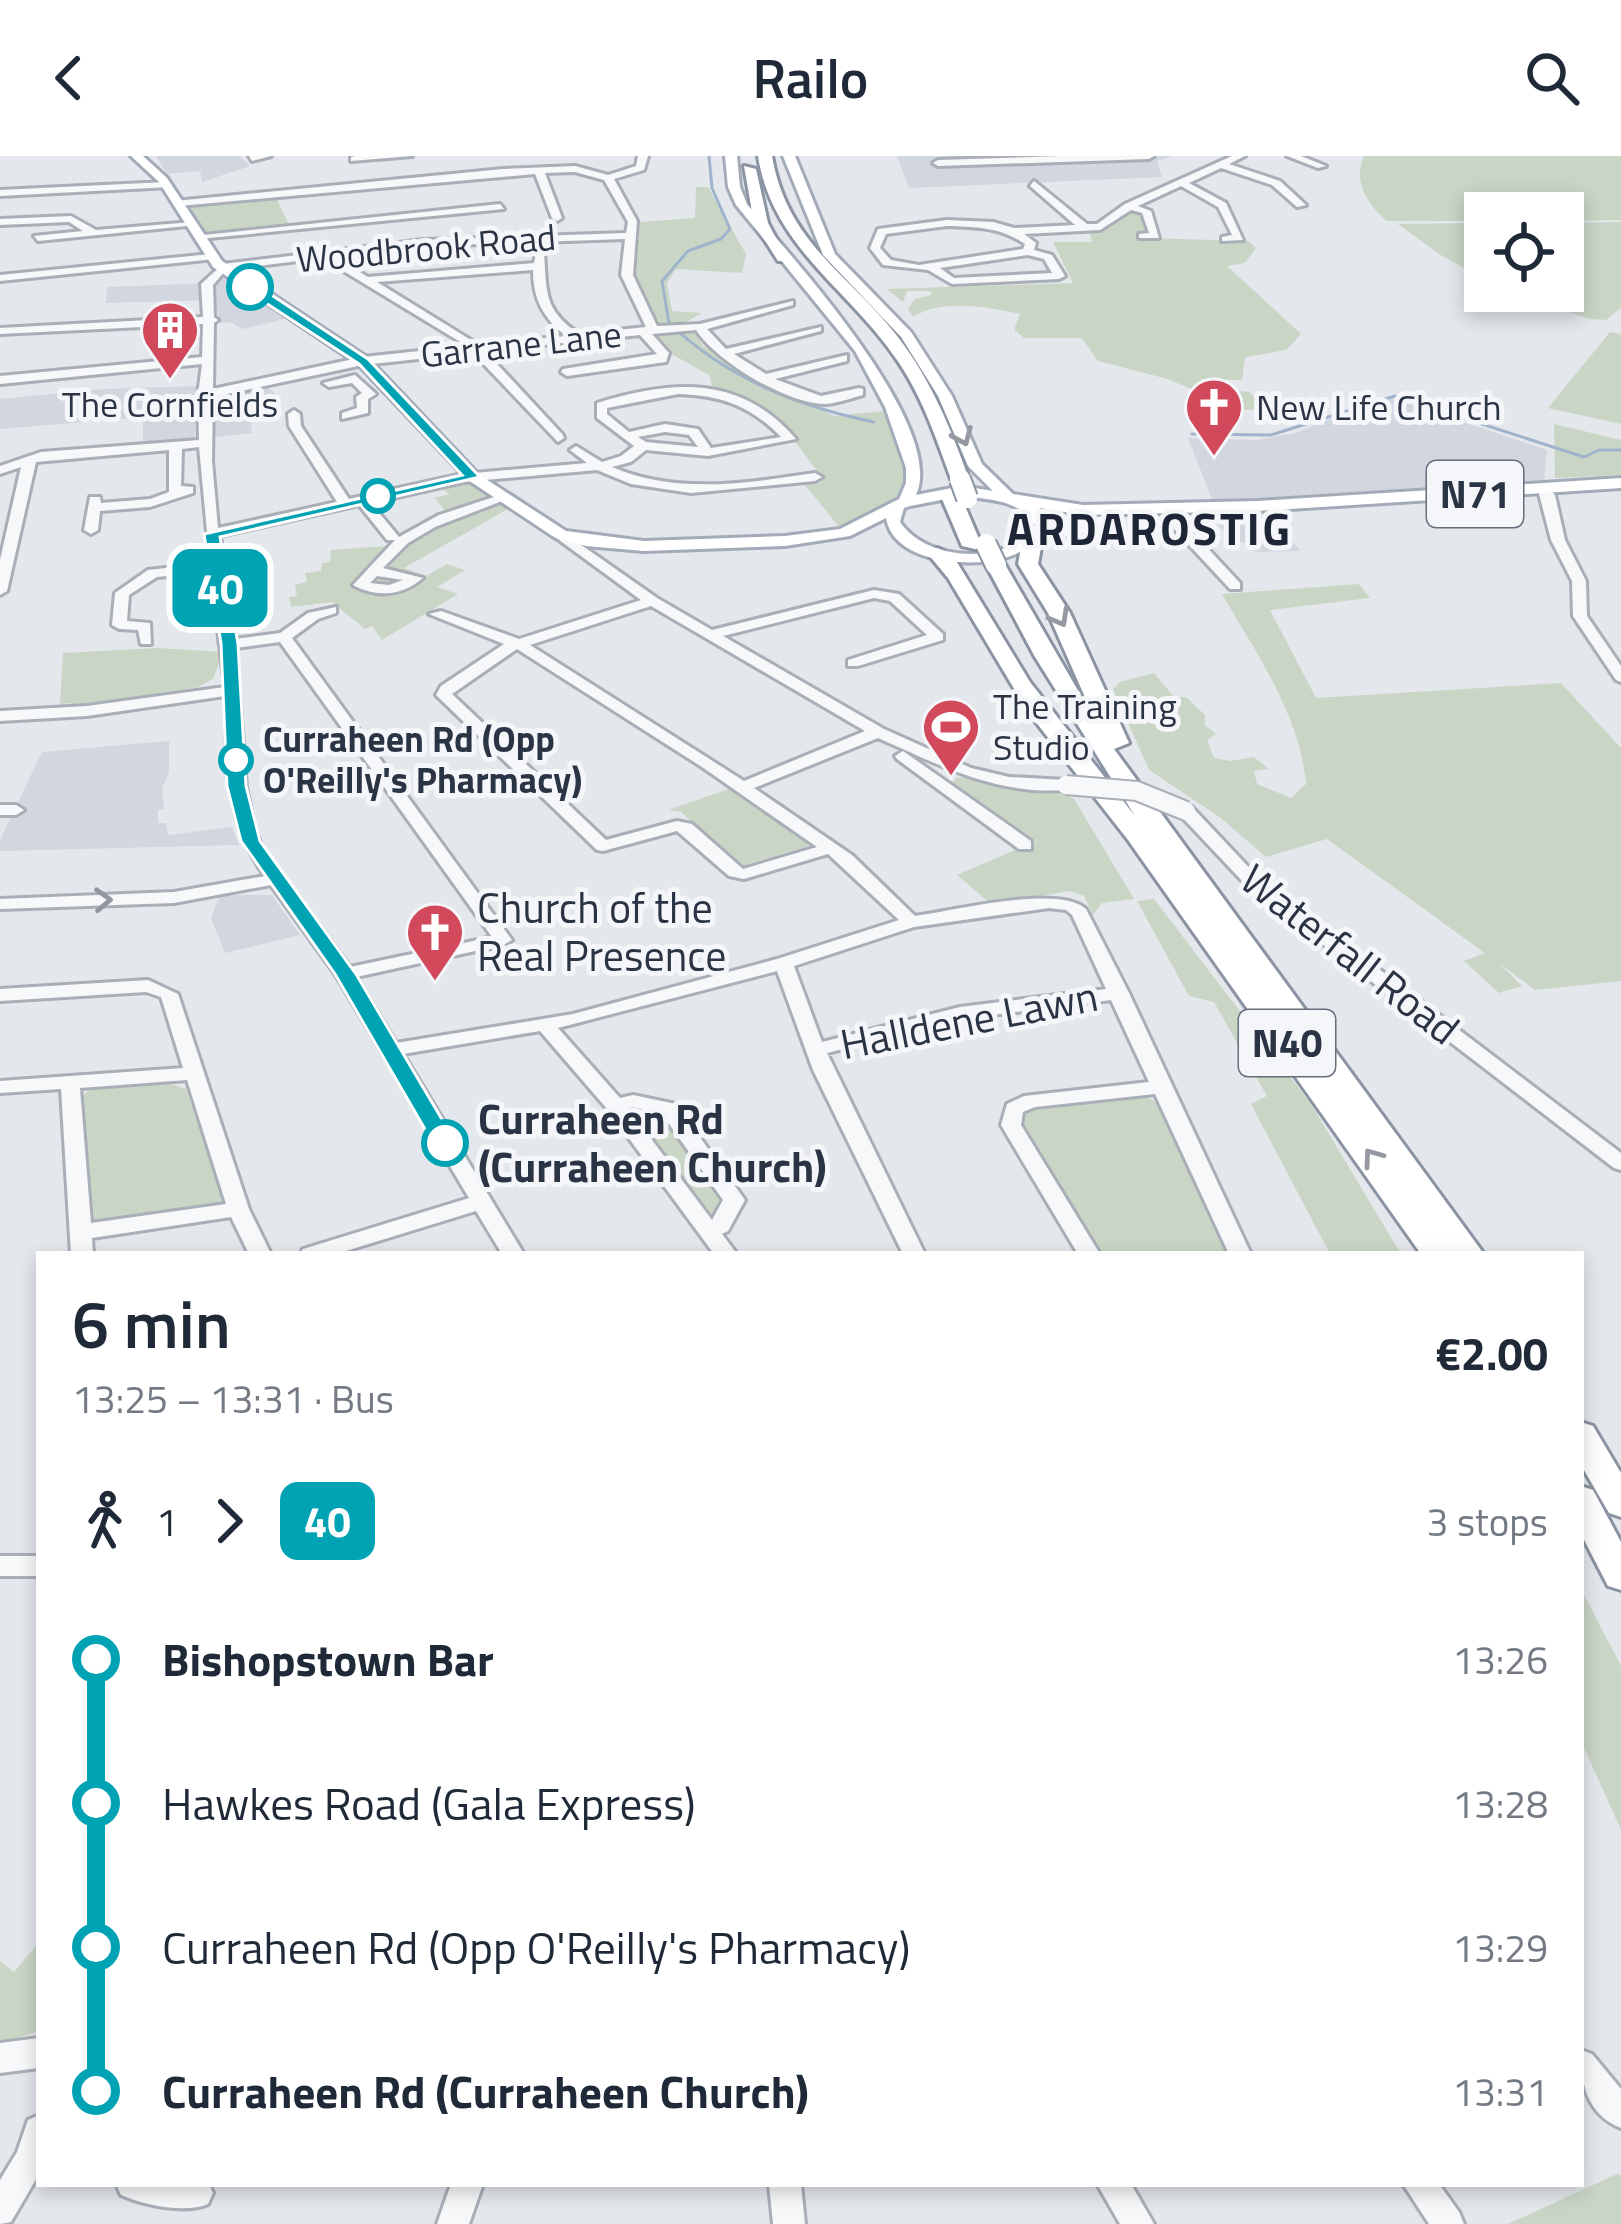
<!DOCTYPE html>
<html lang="en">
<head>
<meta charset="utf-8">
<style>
  :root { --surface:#fff; --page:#f6f6f7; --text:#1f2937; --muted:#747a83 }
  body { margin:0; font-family:"Titillium Web",sans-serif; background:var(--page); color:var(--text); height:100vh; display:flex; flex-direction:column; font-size:45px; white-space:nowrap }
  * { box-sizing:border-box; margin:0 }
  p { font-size:39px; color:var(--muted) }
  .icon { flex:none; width:66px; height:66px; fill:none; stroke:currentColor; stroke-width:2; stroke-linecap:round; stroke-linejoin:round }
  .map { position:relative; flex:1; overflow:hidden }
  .details { position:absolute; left:36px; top:1095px; width:1548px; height:936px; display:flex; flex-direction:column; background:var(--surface); border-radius:0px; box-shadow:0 6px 18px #0003 }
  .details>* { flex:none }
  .badge { padding:0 24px; border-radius:18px; font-size:42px; line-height:78px }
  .controls { position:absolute; left:1464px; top:36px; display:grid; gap:24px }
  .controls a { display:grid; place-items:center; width:120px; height:120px; border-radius:0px; background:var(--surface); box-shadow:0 6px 18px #0003; font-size:60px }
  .map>.badge { position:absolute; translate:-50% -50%; box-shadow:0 0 0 6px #fff }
  .legs { display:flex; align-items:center; gap:18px; height:132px; padding:0 36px; font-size:39px }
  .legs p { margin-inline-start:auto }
  .overview { display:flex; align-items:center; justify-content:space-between; height:204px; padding:0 36px }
  h1 { font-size:66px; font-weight:600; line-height:90px }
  ul { padding:0 36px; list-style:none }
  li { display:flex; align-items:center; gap:42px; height:144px; font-size:45px }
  li i { display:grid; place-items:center; width:18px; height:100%; margin:0 15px; background:currentColor }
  li i::after { content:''; width:30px; height:30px; margin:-15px; border:9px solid; border-radius:50%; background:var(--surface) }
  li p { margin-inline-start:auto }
  li:first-child i { background:linear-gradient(#0000 50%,currentColor 0) }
  li:last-child i { background:linear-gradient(currentColor 50%,#0000 0) }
  header { display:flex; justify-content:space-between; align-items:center; height:156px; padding:0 36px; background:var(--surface); font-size:54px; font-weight:600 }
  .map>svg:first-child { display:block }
  .built { fill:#d2d6de }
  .green { fill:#c9d6c5 }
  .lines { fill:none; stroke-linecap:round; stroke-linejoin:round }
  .stream { stroke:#9fb4cc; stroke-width:3 }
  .minor-casing { stroke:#a9aeb7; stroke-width:6 }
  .major-casing { stroke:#a3abb8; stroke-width:6 }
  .highway-casing { stroke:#8b94a3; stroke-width:6 }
  .minor { fill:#f7f8fa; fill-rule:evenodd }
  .major { fill:#fff; fill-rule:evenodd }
  .highway { fill:#fff; fill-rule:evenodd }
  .minor-bridge-casing { stroke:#a9aeb7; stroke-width:22; stroke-linecap:butt }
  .highway-bridge-casing { stroke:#8b94a3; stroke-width:24; stroke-linecap:butt }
  .minor-bridge { stroke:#f7f8fa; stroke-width:18 }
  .highway-bridge { stroke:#fff; stroke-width:20 }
  .oneway { stroke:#959aa2 }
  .oneway2 { stroke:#9196a0 }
  .line-1 { fill:#00a3b4; stroke:#fff; stroke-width:3 }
  .stop-1-dot { fill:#fff; stroke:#00a3b4; stroke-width:6 }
  .labels { text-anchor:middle; stroke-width:10; stroke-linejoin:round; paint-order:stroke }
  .far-street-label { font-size:36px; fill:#2b3445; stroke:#f4f6f9 }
  .far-poi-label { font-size:36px; fill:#2b3445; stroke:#f4f6f9; text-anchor:start }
  .far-stop-label { font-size:36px; font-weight:bold; fill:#2b3445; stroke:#f4f6f9; text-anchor:start }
  .shield { fill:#f4f6f9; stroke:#676e7b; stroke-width:3 }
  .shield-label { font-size:39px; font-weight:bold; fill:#2b3445 }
  .poi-label { font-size:42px; fill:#2b3445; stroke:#f4f6f9; text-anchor:start }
  .street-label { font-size:42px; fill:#2b3445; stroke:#f4f6f9 }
  .stop-label { font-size:42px; font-weight:bold; fill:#2b3445; stroke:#f4f6f9; text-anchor:start }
  .far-district-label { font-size:45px; font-weight:bold; letter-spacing:3px; fill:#1d2536; stroke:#f4f6f9 }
</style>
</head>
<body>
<header><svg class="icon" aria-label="back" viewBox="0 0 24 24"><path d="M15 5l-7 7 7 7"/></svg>Railo<svg class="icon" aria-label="search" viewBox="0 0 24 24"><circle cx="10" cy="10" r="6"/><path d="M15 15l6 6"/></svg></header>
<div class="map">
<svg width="1621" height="2068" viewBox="0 0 1621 2068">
  <rect width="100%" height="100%" fill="#e4e7ec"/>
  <!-- built -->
  <path class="built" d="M156,0H240L250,10L202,26L200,15L167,18Z
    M897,0H1172L1157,5L1162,21L909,32Z
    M221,117L289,162L242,173L230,166L221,167L213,144L106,147L107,131L212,127Z
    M265,228L283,245L248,250L252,277L215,281L213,240Z
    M198,230L195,280L191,284L143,288V261L0,273V243L105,233Z
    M1394,243L1547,294L1544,326L1348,344L1213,346L1188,282L1256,284L1296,277L1361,250Z
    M1268,358L1301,395L1256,396L1243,386H1234L1211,361Z
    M169,585V617L162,631L164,653L158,654V667H166L168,679L232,671L239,689L0,695V684L42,596Z
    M220,739H272L300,779L225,797L211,762Z"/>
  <!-- green -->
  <path class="green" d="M1364,0H1621V64L1563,65V57H1485V65H1386C1366,46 1353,26 1364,0Z
    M696,31H708L746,98L742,117L676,113L667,127L672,155L702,157L682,168L658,171C633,138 625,105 639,66L695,62Z
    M276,41L288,67L280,71L205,78L189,49Z
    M1132,53L1140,55L1149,76L1146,82L1248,85L1256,92L1245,107L1227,110L1301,178L1286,194L1245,201L1242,224L1201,223L1202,231L1249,236L1265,253L1240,254L1168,223L1098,205L1082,182H1024L1014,174L1020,158C989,151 941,142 913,161L908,153L915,143L931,139V135H907L903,146L887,133L1073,127L1053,86H1092L1089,74L1107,72Z
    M1621,66V152L1606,164L1589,163L1512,135H1563V67Z
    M1485,67V123L1442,100L1398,68Z
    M693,173L703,190L834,260L884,255C898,290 922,325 885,351C872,361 856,370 840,372L805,329L822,326L816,319L819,317C785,274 775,247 713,232L709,219L668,196L649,176Z
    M1610,176L1621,178V268L1548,252Z
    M1554,268L1621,284V319L1555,322Z
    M469,326L508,353L404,412L426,420L447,408L465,414L437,431L458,438L382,484L372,470L365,473L332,446L291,451L289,441L297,440L295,429L307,426L305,417L321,415L322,407L330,406L331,394L387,390L445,355L435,342L449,338L439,330Z
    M1359,428L1370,442L1270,454L1316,542L1561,527L1621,592V825L1535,834L1499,807L1522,830L1499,837L1464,805L1485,797L1327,683L1266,701L1221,662L1149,614L1113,533L1120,526L1154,517L1174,541H1186L1205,559V569L1216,578L1207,584L1214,602L1230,605L1254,601L1269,613L1254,615L1257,628L1291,642L1306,628C1300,559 1256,497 1222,438Z
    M158,492L223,496L213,523L198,531L72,552V547L60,548L63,497Z
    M968,621L1058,634L1074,643L1134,743L1102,747L1093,759L1084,740L1070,735L991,748L957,719L1036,685L1023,675L1006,671L951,628L956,622Z
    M729,633L806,685L808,690L742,710L681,656L668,654Z
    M1154,743L1311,948L1401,1098H1330L1251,948L1267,940L1214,846L1189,840L1137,745Z
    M168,927L186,933L224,1046L94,1066L87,1060L83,939L94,930Z
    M1146,941L1156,946L1227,1098H1103L1023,969V960L1034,953Z
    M628,952L659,957L721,1043L718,1061L708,1058Z
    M1581,1433L1621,1510V1674L1581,1585Z
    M39,1786V1875L0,1888V1805L14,1816Z
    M1617,2018L1621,2019V2068H1508Z"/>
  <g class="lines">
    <!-- stream -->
    <path class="stream" d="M709,0L712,32L730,73L721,83L688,95L662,125L669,167C727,222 796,250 874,266
      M1192,278L1271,279L1395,240L1584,301L1599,294H1621"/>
    <defs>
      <path id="minor" d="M249,0H271L252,5Z
        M355,0H412L351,5V1Z
        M638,0H648L644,14L614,23L637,65L633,119L657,170L700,168L793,145V149L707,173L726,193L821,171V175L734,198L766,218L847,199V205L775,223L821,240L859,232L863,233V239C851,242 839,247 826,248C788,249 716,205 696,174L652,178L669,197L666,206L567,220L561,216L563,213L657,198L640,179L485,195L563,279L564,282L558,286L473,197L363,209L213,241L212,305L218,372L337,346L289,270L288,258L294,254L300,258L301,270L349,343L463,318L587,307L570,294L576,290L602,306L621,300L634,290L597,262V247C672,224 740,218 796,283L708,300L646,294L631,306L612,311C678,339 746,327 815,317L822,321L815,325L691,337L631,328L597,314L463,326L371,347L399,381L439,359L503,338L510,342L435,371L408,387L383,412L423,422C402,440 377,442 353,429L395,384H387L359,349L220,380L235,483L280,477L308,457L336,451V457L318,463L292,482L512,784L503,789L356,821L396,887L573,858L777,803L899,764L828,698L744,723L729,720L677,675L603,695L597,694L436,539L441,530L504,488L429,458L441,455L519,483L641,444L555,381L553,378L560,374L657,442L712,474L874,434L899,438L943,478V484L858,510H848V504L927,479L890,445L874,442L723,480L884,573L971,612L1009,621L1066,624L1074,629L1072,633C1002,642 939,609 878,582L754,632L852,699L915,760C953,755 1058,728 1086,753L1129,837L1251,1098H1229L1155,938L1035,951L1023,956L1021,969L1100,1098H1078L1001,969L1007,948L1024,940L1149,926L1111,844L960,863L827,897L925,1098H903L813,914L777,815L558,872L620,942L633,939L676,948L745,1044L728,1075L722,1078L737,1098H714L608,954L540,875L403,898L524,1098H502L476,1055L336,1098H300L303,1093L469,1042L336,819L271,729L174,747L0,753V743L174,736L265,720C223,662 228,607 225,540L87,560L0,565V555L87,550L225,531L211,416L157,421L129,439L127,465L150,467L151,488H141L138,474L119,473L112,469L115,437L148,414L210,407L199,291L182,293L181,330L193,331V337L150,351L100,355L98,374L91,378L84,374L90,341H100L101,347L150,343L169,336V294L36,306L7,435L0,439V404L21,311L0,318V310L41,296L199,284L198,239L202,208L0,228V220L202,201L203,168L0,178V172L203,161L201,128L223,108L424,84L626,77L628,66L604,24L575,16L545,17L562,62L557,65L552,62L535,18L179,50L175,45L503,13L575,10L608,19L636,10ZM625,83L621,119L646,171L579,178C543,153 547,136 544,97H536L534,107L368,121L335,101L424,90ZM322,102L467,190L363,201L213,233L214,167L218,164L214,161L213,129L226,114ZM533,114C533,143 543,162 566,180L479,189L377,126ZM678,238C720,239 751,250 781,281L711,292L698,273L665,268L629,276L607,258V252ZM665,276L689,279L698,291L646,286L638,281ZM377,420L403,424L389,429L370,427ZM651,450L865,575L744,625L530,489ZM280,486L492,781L350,811L263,694L255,674L246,631L236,492ZM517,493L702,611L817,691L743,713L692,668L677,665L606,684L452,538ZM1049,752L1066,754L1072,759L1106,833L960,851L822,886L794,810L914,771ZM633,951L662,958L723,1044L712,1064L628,952Z
        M1061,0H1154L1149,3L938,10L933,7L938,4Z
        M1232,0H1245L1229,8L1280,25L1306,49L1297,51L1272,29L1221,12L1189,27L1226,47L1243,84L1222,85V81L1232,79L1218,51L1181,30L1138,50L1151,55L1159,82H1139V78L1149,77L1142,57L1131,54L1100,74L1024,78L1036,87L1034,94L1052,99L1065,120L1059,123L952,128L928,114L883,109L870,92L878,73L947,64L993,66L1014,72L1075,69L1030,30L1034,25L1087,68H1097L1125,48ZM947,70C977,71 1000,71 1025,88L1023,93L919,109L891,104L880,92L886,78ZM1028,99L1044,103L1052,117L954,122L940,112Z
        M1287,0H1301L1326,10L1318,12Z
        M166,26L170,31L0,40V34Z
        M500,48L504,53L199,83L194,80Z
        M71,60L96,74L192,66L197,69L38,85L34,80L83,75L69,66L0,69V63Z
        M211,98L215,103L0,125V119Z
        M355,219L376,238L368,243V257L342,263V257L357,252L356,241L362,237L352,227L329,231L323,227Z
        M1537,330H1547L1555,339L1565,384L1586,425L1587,460L1621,510V526L1616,524L1573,460L1572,425L1551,384Z
        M1163,355H1173L1240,427V433H1230L1163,361Z
        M903,595L1031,685V693H1019L897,603L895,600Z
        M0,649H16L24,654L16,659H0Z
        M1186,650L1192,651L1258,721L1621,997V1014L1614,1012L1246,729L1180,659L1178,655Z
        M148,824L178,838L249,1053L271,1098H249L231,1061L92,1082L93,1098H71L61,933L0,937V925L183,912L161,841L146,836L0,845V833ZM187,924L226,1048L91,1067L80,932Z
        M0,1400H39V1420H0Z
        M39,1882V1912L0,1917V1887Z
        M1581,1894L1592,1898L1621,1933V1972C1586,1958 1581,1927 1581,1894Z
        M39,1959V2018L11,2066L0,2068V2024L17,1996L28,1964Z
        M116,2028H209L213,2037L208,2048C186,2058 143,2049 121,2039Z
        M451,2028H483L469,2068H437Z
        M769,2028H801L805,2068H773Z
        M1097,2028H1131L1154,2068H1120Z
        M1403,2028H1439L1459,2056L1464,2068H1429Z"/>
      <path id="major" d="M131,0H143L167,22L222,105L368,202L478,318L566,375L644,385L785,380L840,373L899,343L906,327V312L885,251L855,195L736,49L728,31L725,0H737L740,31L747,48C791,100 948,271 916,339L962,330L993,335L968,310L938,240L901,181L823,99L783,0H795L835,98L911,176L952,240L982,308L1013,338L1083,349L1258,345L1621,322V332L1258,355L1083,359L1040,352L1051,369L1046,376L1106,359L1114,364C1094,377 1065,379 1042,387C1027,392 1015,400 998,404C962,411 893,405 886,362L850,380L785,390L644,395L586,390L554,381L468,324L358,208L213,111L159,26ZM962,340C991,344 1018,343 1035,369C1008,410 927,406 900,366L904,352L910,350Z"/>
      <path id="highway" d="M758,0H772C787,87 848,117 898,181C931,224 951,273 969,323L967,327L951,323C936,282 922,240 897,204C849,133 772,91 758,0Z
        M744,10L756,13L768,67L788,105H778L754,67Z
        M945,339L962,343L982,390L979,394L962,390L942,343Z
        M1032,380L1042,386L1038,408L1070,457L1129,587L1114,593L1484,1098H1421L1128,684L1028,556L948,422L928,398L938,392L955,403L1030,526L1135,660L1035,501L986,409L1003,405L1095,564L1048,457L1018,408L1022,386Z
        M1581,1266L1593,1270L1621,1317V1361L1609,1357L1581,1309Z
        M1581,1330L1593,1334L1621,1386V1434L1608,1430L1581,1378Z"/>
    </defs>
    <!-- minor casing -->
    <use href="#minor" class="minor-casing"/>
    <!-- major casing -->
    <use href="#major" class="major-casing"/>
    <!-- highway casing -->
    <use href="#highway" class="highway-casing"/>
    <!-- minor -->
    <use href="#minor" class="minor"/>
    <!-- major -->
    <use href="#major" class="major"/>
    <!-- highway -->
    <use href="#highway" class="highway"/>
    <defs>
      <path id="minor-bridge" d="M1066,629L1137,635L1186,655"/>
      <path id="highway-bridge" d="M960,323L967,342
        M986,388L996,409"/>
    </defs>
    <!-- minor-bridge casing -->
    <use href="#minor-bridge" class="minor-bridge-casing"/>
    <!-- highway-bridge casing -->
    <use href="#highway-bridge" class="highway-bridge-casing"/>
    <!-- minor-bridge -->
    <use href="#minor-bridge" class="minor-bridge"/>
    <!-- highway-bridge -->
    <use href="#highway-bridge" class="highway-bridge"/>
  </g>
  <!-- one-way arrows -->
  <defs><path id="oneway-chevron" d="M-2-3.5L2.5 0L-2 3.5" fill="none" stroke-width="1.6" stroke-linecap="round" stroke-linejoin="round" transform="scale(3)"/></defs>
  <g class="oneway">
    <use href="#oneway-chevron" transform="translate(963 281) rotate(67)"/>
    <use href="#oneway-chevron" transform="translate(1060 462) rotate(61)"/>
    <use href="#oneway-chevron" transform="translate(1372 1001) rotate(-126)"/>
  </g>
  <use class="oneway2" href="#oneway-chevron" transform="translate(103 744) rotate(-3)"/>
  <!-- line-1 -->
  <path class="line-1" d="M246,128H255L368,203L480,321L220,381L238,488L246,630L260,685L356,818L456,987L445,994L433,987L335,818L241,685L227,630L221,488L204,378L462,319L359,208L246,134Z"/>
  <!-- icons -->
  <defs>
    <symbol id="building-pin" viewBox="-11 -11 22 30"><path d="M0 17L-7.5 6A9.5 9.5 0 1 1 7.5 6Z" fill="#d1495b" stroke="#f4f6f9"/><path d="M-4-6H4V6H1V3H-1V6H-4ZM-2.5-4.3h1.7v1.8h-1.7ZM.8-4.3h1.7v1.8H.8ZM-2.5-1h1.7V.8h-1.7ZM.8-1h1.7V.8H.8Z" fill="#fff"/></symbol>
    <symbol id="church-pin" viewBox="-11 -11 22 30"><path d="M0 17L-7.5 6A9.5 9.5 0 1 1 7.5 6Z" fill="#d1495b" stroke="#f4f6f9"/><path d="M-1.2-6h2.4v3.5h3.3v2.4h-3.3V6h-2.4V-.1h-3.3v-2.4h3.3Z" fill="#fff"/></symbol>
    <symbol id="stadium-pin" viewBox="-11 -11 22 30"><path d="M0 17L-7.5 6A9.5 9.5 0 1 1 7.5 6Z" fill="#d1495b" stroke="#f4f6f9"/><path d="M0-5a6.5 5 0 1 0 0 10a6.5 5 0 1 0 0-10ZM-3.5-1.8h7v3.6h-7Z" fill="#fff"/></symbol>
  </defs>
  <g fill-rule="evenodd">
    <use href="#building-pin" x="137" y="141" width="66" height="90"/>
    <use href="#church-pin" x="1181" y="218" width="66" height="90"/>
    <use href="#stadium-pin" x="918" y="538" width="66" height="90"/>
    <use href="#church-pin" x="402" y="743" width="66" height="90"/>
  </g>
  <!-- markers -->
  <g class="stop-1-dot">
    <circle cx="250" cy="131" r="21"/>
    <circle cx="378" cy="340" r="15"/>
    <circle cx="236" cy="604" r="15"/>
    <circle cx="445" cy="987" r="21"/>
  </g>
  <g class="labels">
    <!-- far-street labels -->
    <g class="far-street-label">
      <text transform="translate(426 92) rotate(-5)" y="13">Woodbrook Road</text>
      <text transform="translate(521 188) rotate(-6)" y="13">Garrane Lane</text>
    </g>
    <!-- far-poi labels -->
    <g class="far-poi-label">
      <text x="170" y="261" text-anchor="middle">The Cornfields</text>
      <text x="1256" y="264">New Life Church</text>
      <text x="993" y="563">The Training<tspan x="993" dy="41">Studio</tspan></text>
    </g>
    <!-- far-stop labels -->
    <g class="far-stop-label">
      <text x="263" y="596">Curraheen Rd (Opp<tspan x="263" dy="41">O'Reilly's Pharmacy)</tspan></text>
    </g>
    <!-- shield labels -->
    <g class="shield">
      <rect x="1427" y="305" width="96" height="66" rx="9"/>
      <rect x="1239" y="854" width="96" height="66" rx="9"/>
    </g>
    <g class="shield-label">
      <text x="1475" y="352">N71</text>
      <text x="1287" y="901">N40</text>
    </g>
    <!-- poi labels -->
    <g class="poi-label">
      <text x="477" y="767">Church of the<tspan x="477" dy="48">Real Presence</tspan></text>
    </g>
    <!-- street labels -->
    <g class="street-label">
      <text transform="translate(1350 798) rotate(38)" y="15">Waterfall Road</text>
      <text transform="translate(969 864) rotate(-11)" y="15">Halldene Lawn</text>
    </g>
    <!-- stop labels -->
    <g class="stop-label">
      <text x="478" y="978">Curraheen Rd<tspan x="478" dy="48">(Curraheen Church)</tspan></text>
    </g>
    <!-- far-district labels -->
    <g class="far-district-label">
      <text x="1150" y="389">ARDAROSTIG</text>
    </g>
  </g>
</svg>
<div class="controls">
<a><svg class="icon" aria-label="locate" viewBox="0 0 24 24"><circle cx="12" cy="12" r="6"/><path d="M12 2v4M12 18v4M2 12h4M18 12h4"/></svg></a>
</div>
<b class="badge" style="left:220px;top:432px;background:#00a3b4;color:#fff">40</b>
<section class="details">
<div class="overview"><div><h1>6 min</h1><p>13:25 – 13:31 · Bus</p></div><b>€2.00</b></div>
<div class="legs"><svg class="icon" aria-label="walk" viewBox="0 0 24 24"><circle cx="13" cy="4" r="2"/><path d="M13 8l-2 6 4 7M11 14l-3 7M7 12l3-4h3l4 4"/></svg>1<svg class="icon" aria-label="forward" viewBox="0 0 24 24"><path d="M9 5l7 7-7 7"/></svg><b class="badge" style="background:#00a3b4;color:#fff">40</b><p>3 stops</p></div>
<ul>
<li><i style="color:#00a3b4"></i><b>Bishopstown Bar</b><p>13:26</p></li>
<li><i style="color:#00a3b4"></i><span>Hawkes Road (Gala Express)</span><p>13:28</p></li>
<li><i style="color:#00a3b4"></i><span>Curraheen Rd (Opp O'Reilly's Pharmacy)</span><p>13:29</p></li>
<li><i style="color:#00a3b4"></i><b>Curraheen Rd (Curraheen Church)</b><p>13:31</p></li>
</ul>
</section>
</div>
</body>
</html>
